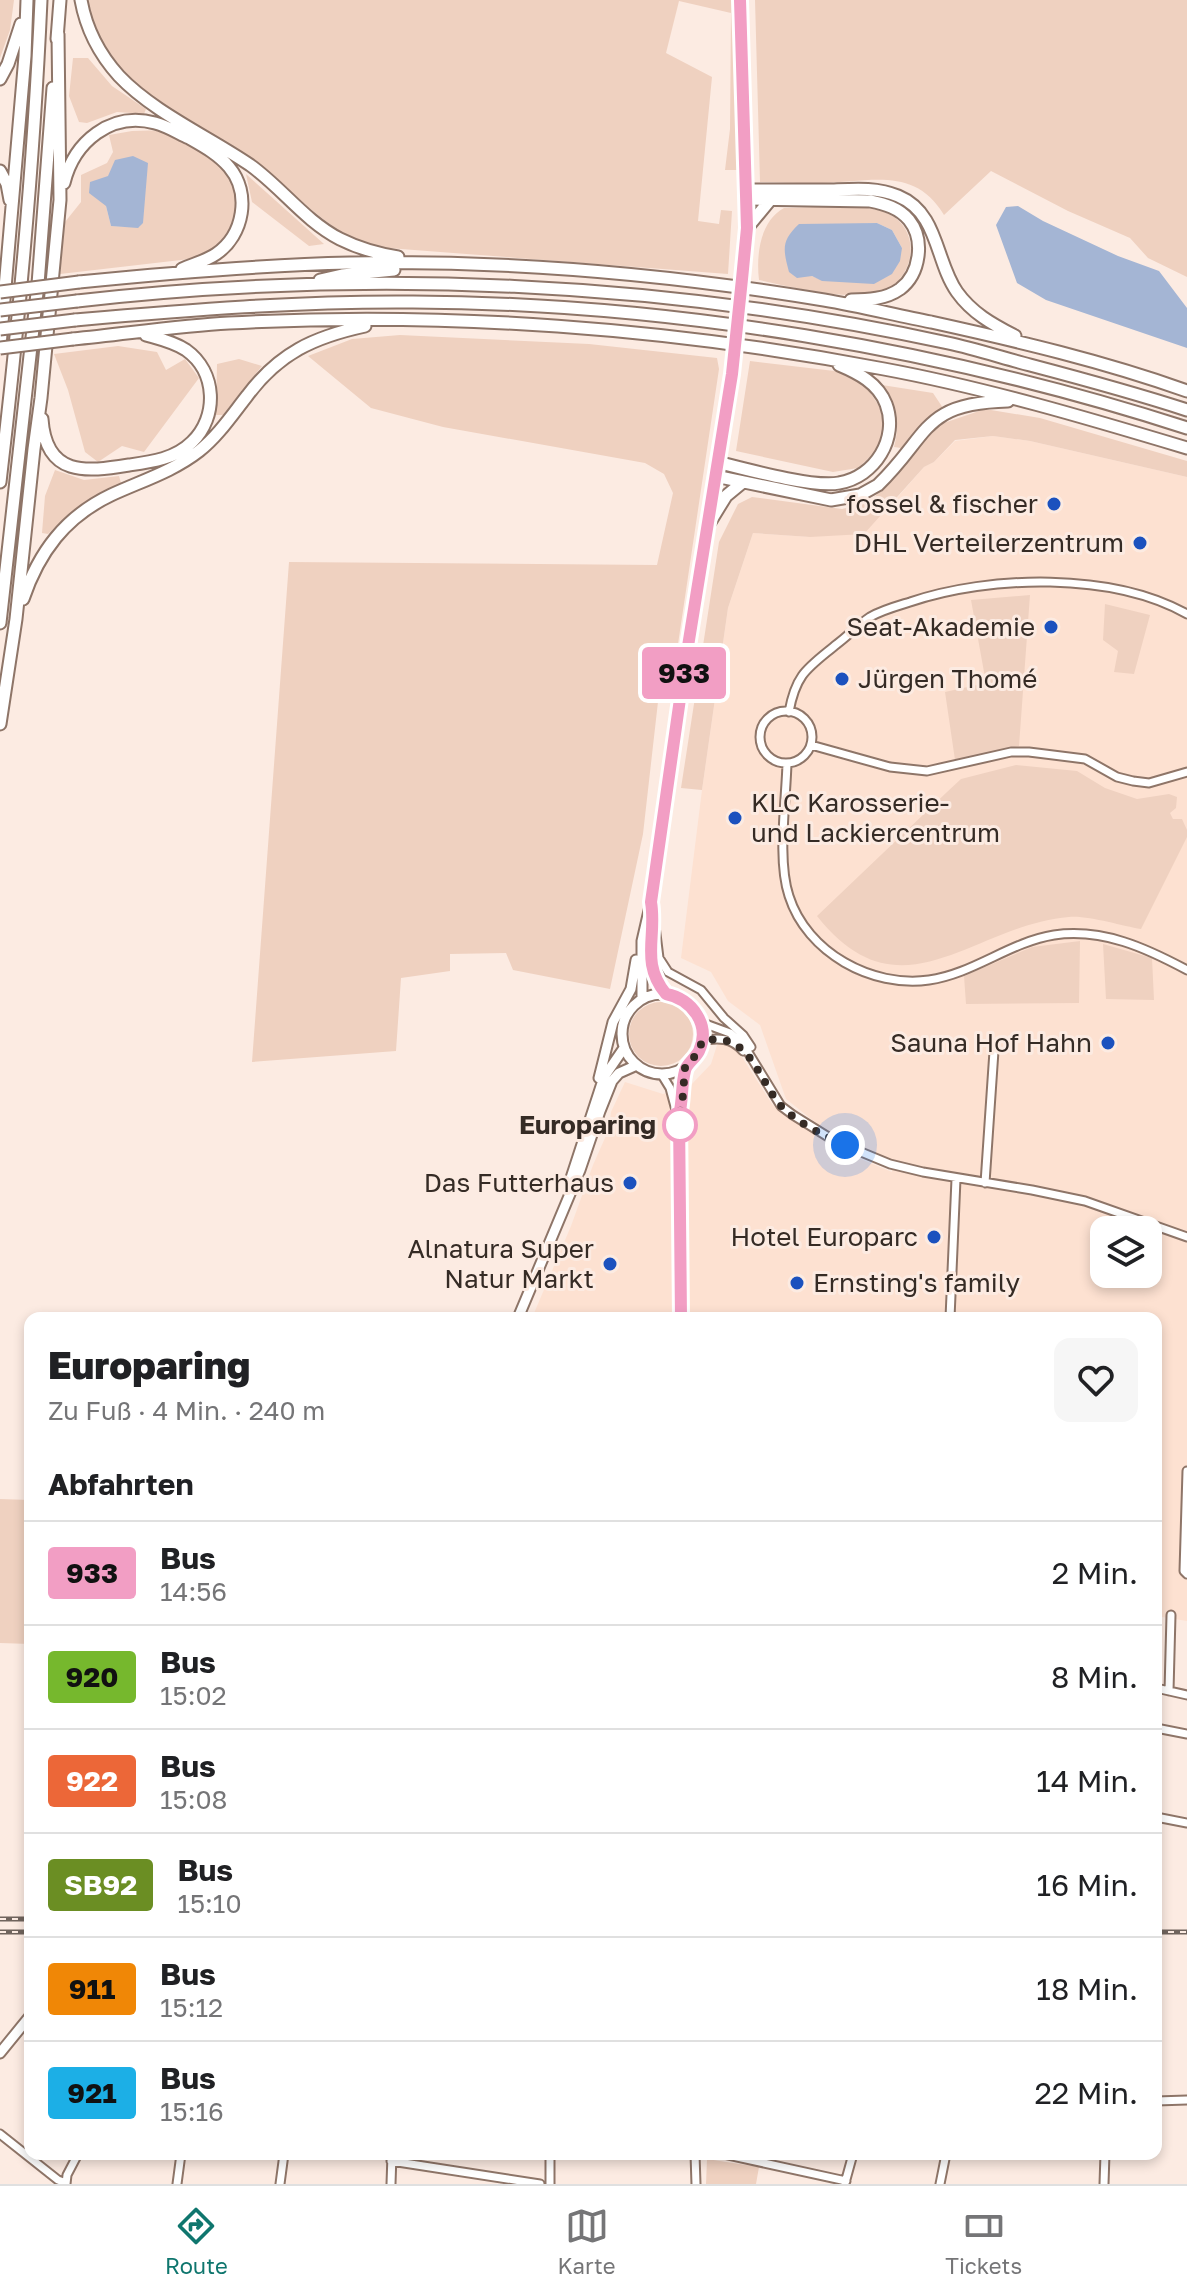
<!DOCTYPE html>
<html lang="de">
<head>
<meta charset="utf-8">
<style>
  :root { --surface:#fff; --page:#f6f6f6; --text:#202124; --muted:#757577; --line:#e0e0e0; --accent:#0f766e }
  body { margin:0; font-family:"Golos Text",sans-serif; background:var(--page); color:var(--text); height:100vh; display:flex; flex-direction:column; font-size:30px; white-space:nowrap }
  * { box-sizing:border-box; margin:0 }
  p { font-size:26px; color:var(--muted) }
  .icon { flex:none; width:44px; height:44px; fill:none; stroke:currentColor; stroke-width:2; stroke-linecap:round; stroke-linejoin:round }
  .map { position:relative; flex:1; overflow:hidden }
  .drawer { position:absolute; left:24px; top:1312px; width:1138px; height:848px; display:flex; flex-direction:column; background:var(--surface); border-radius:16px; box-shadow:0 4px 12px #0003 }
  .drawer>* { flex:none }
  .badge { padding:0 16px; border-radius:6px; font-size:28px; line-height:52px }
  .tools { position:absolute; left:1090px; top:1216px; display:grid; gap:16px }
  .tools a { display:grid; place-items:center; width:72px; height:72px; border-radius:16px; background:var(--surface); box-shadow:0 4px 12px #0003; font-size:40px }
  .you { position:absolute; width:40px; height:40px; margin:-20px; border:6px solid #fff; border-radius:50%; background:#1a73e8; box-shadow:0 0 0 12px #1a73e833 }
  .map>.badge { position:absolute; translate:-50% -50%; box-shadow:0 0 0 4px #fff }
  h2 { padding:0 24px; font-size:30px; line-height:72px }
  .round { display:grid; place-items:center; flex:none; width:84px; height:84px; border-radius:16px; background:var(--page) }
  .summary { display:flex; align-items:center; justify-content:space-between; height:136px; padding:0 24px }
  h1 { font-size:38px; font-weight:800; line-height:60px }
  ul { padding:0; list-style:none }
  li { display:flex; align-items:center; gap:24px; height:104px; padding:0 24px; border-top:2px solid var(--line) }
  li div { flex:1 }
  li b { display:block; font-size:30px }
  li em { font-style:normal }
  li .badge { min-width:88px; font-weight:700; text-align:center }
  .tab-bar { display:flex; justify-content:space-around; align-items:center; height:112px; border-top:2px solid var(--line); background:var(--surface); font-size:22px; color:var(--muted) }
  .tab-bar a { display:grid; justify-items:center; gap:4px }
  .tab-bar .current { color:var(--accent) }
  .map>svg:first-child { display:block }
  .built { fill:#fde1d1; fill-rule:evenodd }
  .green { fill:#efd1c0; fill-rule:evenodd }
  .water { fill:#a4b5d4 }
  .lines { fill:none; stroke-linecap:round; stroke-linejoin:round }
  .minor-casing { stroke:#8e7568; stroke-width:11 }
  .major-casing { stroke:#8e7568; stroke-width:13 }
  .highway-casing { stroke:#8e7568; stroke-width:15 }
  .minor { stroke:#fff; stroke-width:7 }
  .major { stroke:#fff; stroke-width:9 }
  .highway { stroke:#fff; stroke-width:11 }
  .rail-casing { stroke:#70645d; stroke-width:5 }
  .rail { stroke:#fcebe2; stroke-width:2; stroke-dasharray:6; stroke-linecap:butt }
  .major-bridge-casing { stroke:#8e7568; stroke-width:13; stroke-linecap:butt }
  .highway-bridge-casing { stroke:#8e7568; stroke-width:15; stroke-linecap:butt }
  .major-bridge { stroke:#fff; stroke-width:9 }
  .highway-bridge { stroke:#fff; stroke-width:11 }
  .line-casing { stroke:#fff; stroke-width:18 }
  .line { stroke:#f29ec4; stroke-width:12 }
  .walk { stroke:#352b25; stroke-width:8; stroke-dasharray:0 14.4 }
  .poi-dot { fill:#1b51be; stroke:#fcebe2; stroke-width:3 }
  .stop-dot { fill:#fff; stroke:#f29ec4; stroke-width:4 }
  .labels { text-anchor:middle; stroke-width:6; stroke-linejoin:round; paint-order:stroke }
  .poi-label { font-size:26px; fill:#352b25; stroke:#fcebe2; text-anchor:end }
  .stop-label { font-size:26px; font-weight:bold; fill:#352b25; stroke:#fcebe2; text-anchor:end }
</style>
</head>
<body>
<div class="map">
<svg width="1187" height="2184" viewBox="0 0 1187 2184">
  <rect width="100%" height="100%" fill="#fcebe2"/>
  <!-- built -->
  <path class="built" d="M993,436L1030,441L1187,477V1621L1156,1616V1318H532L571,1226L593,1165L609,1129L611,1112L625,1082L663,1094L691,1085L711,1064L718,1042L730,1044L740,1054L772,1104L784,1115L851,1155L892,1172L891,1160L830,1134L786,1099L760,1025L728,1001L711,972L681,958L702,790L728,608L753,533L810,537L890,506L924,467L934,462L955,441ZM1104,1230H1148V1274H1104Z"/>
  <!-- green -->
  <path class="green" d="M0,0H14L10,30L0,58Z
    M85,0H734L737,170H725L730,129L731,13L679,1L666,53L712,77L698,221L719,224L721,210L732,211L728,274L388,248C379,246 368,245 359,241C321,225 290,187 257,163C209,128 158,111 116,66C99,49 91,23 85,0Z
    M755,0H1187V277L1148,258L1130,238L1068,211L991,171L944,215C915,166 870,182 822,183C802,184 781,182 760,182Z
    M73,58H88L112,86L146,109L144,114L117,112L87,123L79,122L69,96Z
    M132,131C140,131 149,130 157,131C175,133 216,155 226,170C235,182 240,203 235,217C230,233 218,246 207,257L60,274L65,222L81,202V175L107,163L113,152L109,135ZM106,206L143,222L139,227L111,226Z
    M246,174L324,244L309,246L252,202Z
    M784,208C812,208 866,202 889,214C925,232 913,286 876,293C841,300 793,287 759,280C756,255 760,221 784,208ZM877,223L892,230L902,248C876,262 843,291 812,276L850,225Z
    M400,335L589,344L717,358L719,369L671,691L659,693L643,834L610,989L513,970L506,953L450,954V971L401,978L396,1051L252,1062L289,562L657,565L673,493L664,474L645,463L443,427L371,408L308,356L352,339Z
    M118,346L157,352L166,370L185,359L199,378L144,452L122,446L98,462L85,452L68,390L54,354Z
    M239,359L262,366L223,415H216L217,364Z
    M750,361L843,372L866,386L879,406L884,421L882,437L873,454L858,468L833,472L736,451Z
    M882,385L933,393L943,408L918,428L901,448L894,447C901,420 894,408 882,385Z
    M985,409L1040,418L1187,461V477L1030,441L993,436L955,440L934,462L924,467L864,534L810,537L753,533L728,608L702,790L681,788L719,542L738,504L752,497L842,509L867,503L888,485L938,425Z
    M55,470L84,480L119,476L121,483L74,510L48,534L42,533L45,496Z
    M1030,595L1019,746L955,760L945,692L986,683L971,600Z
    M1105,604L1150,615L1134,674L1114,672L1118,651L1103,640Z
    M1016,765L1077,771L1105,788L1137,799L1169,794L1177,797L1176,808L1170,813L1173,819H1182L1187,830V837L1141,929C1122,926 1087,915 1069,917C972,925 901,1022 817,916L947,792L961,779Z
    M1080,941L1079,1003L966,1004L964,976L1032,947Z
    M1103,944L1152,958L1154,1000L1106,999Z
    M629 1034a32 32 0 1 1 64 0a32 32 0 1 1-64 0Z
    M0,1499L30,1500V1644L0,1643Z
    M707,2159L759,2167L756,2184H706Z"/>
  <!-- water -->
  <path class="water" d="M133,156L148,163L143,223L138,228L111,226L106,206L89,193L90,182L108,176L115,160Z
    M1018,206L1043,221L1118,256L1159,271L1187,308V348L1046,300L1017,283L996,225L1006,207Z
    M877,223L892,230L902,248L900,261L892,274L874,284L822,281L812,276L797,278L789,272C783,249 781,241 799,224Z"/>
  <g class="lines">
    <defs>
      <path id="minor" d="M760 737a26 26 0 1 1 52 0a26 26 0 1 1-52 0Z
        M789,712C796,673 808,668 837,644C848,636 858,625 870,617C882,610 897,606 910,602C990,575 1112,572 1187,614
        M811,745L890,767L927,771L1011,752H1029L1085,759L1117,777L1133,781L1149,783L1187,772
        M787,763C786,802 777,860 789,896C807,953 872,988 929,980C973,974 1010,942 1054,935C1103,928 1146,948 1187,970
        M655,926L659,958L668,972L701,990L724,1018L743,1035L751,1047
        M700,1022L730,1033L743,1044L781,1106L793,1115L830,1138L861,1152L890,1164L923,1172L1032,1190L1085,1201L1187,1237
        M702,1041C718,1037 732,1038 743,1051
        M662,1075L670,1088L680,1125L681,1318
        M679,1115L682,1106L685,1068
        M985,1183L994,1051
        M950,1318L956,1179
        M1187,1471L1184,1571L1187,1574
        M1156,1688L1187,1695
        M1169,1691L1171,1615
        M1156,1728L1187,1734
        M1156,1817L1187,1823
        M1156,2101L1187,2100
        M0,2134L58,2180L66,2183
        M550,2154V2184
        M695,2154L696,2184
        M723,2154L846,2181
        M391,2161L540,2184
        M845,2183L853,2154
        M66,2184L67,2175L78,2154
        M177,2184L181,2154
        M280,2184L284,2154
        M391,2184L392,2154
        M940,2184L946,2154
        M1104,2184L1105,2154"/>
      <path id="major" d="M740,0L747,228L742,279
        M652,905C658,938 638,963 666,994
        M622 1034a40 40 0 1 1 80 0a40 40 0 1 1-80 0Z
        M642,999V941L651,902L684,671L710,522L734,355
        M599,1078L613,1022L631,989L636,960
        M570,1181L604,1077L624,1048
        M518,1318L580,1170L600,1111L612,1081L619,1073L637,1065
        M0,2053L30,2016"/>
      <path id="highway" d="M81,0C86,28 100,55 119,76C153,112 209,137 250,165C282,188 305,221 340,239C358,248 379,254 398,257
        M57,39L60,0
        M0,79L8,64L21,24
        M0,171L7,184L10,200
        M64,183C74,142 111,111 155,123C167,126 178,133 189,138C203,146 218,154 229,167C251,193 244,235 216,254C206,261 193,264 182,269
        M746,190C775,190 803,190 832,190C854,189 877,187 898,196C939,213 935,261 957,292C972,313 992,324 1015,336
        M747,199L870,201C885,204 899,208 909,220C925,240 920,274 900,289C886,299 868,300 851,300
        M747,228L771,199
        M320,280L342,275L394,270
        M79,282C169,273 259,265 350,263C508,260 668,274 824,300C860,306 895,315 931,322C1017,341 1103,361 1187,391
        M77,301C366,268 664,281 948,343C976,349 1003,358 1030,365C1083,379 1135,393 1187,410
        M75,320C188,310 300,301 413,302C670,303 943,349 1187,428
        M73,339C125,334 177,326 229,323C445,311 671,328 884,369C986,388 1087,418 1187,448
        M0,346L25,56L27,0
        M42,419C46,477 86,472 129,465C151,462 175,459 192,442C218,417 217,372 186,350C174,342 160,339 146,335
        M717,462C745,469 814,488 839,483C875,477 899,438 886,404C878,383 858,373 839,365
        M715,476L831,500L860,495L878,485C930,435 921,403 1008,401
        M0,482C19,322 34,161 41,0
        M710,522L726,496L743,482
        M23,599C39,552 65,517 111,495C141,481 172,472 199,451C218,436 232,415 247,396C279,353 314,337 365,326
        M0,623L38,284L53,88
        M0,724L16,619L34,449L41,398L60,200L58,34"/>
    </defs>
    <!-- minor casing -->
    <use href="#minor" class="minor-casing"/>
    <!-- major casing -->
    <use href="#major" class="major-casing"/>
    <!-- highway casing -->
    <use href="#highway" class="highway-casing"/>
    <!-- minor -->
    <use href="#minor" class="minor"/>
    <!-- major -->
    <use href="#major" class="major"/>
    <!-- highway -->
    <use href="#highway" class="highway"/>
    <defs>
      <path id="rail" d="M0,1919H30
        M0,1932H30
        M1156,1932H1187"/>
    </defs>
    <!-- rail casing -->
    <use href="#rail" class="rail-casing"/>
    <!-- rail -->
    <use href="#rail" class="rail"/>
    <defs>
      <path id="major-bridge" d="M734,355L742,279"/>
      <path id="highway-bridge" d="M0,292L79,282
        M0,310L77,301
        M0,329L75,320
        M0,348L73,339"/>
    </defs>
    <!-- major-bridge casing -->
    <use href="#major-bridge" class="major-bridge-casing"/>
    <!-- highway-bridge casing -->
    <use href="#highway-bridge" class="highway-bridge-casing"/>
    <!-- major-bridge -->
    <use href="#major-bridge" class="major-bridge"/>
    <!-- highway-bridge -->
    <use href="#highway-bridge" class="highway-bridge"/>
  </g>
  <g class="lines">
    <defs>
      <path id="line" d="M681,1318L679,1115C683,1101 681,1086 685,1071C686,1064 695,1059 699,1051C711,1025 692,999 666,994C640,963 657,936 651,902L684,671L732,374L742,279L747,228L740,0"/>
    </defs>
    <!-- line casing -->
    <use href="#line" class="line-casing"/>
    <!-- line -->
    <use href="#line" class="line"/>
    <!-- walk -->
    <path class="walk" d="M680,1125L679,1115L682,1106L685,1068L699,1051L702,1041C750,1030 757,1078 781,1106C797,1123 824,1135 845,1145"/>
  </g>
  <!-- markers -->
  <g class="poi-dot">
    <circle cx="1054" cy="504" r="8"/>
    <circle cx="1140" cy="543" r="8"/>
    <circle cx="1051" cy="627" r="8"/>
    <circle cx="842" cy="679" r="8"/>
    <circle cx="735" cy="818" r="8"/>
    <circle cx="1108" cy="1043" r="8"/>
    <circle cx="630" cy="1183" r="8"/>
    <circle cx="934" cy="1237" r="8"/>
    <circle cx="610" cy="1264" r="8"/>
    <circle cx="797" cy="1283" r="8"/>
  </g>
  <circle class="stop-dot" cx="680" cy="1125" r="16"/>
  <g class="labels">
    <!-- poi labels -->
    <g class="poi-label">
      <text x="1038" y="513">fossel &amp; fischer</text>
      <text x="1124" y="552">DHL Verteilerzentrum</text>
      <text x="1035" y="636">Seat-Akademie</text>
      <text x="858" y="688" text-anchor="start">Jürgen Thomé</text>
      <text x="751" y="812" text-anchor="start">KLC Karosserie-<tspan x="751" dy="30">und Lackiercentrum</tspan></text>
      <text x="1092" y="1052">Sauna Hof Hahn</text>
      <text x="614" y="1192">Das Futterhaus</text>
      <text x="918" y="1246">Hotel Europarc</text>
      <text x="594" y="1258">Alnatura Super<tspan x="594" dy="30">Natur Markt</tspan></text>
      <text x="813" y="1292" text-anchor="start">Ernsting's family</text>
    </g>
    <!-- stop labels -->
    <g class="stop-label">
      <text x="656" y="1134">Europaring</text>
    </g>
  </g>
</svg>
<div class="tools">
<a><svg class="icon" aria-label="layers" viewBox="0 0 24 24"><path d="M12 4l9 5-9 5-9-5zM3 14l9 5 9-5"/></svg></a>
</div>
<div class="you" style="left:845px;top:1145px"></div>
<b class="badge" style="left:684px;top:673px;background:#f29ec4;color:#111">933</b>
<section class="drawer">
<div class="summary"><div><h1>Europaring</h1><p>Zu Fuß · 4 Min. · 240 m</p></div><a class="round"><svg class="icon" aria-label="heart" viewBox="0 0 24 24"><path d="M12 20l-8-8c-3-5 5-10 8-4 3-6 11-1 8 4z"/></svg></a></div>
<h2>Abfahrten</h2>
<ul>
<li><span class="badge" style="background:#f29ec4;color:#111">933</span><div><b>Bus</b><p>14:56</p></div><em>2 Min.</em></li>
<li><span class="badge" style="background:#76b82d;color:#111">920</span><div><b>Bus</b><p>15:02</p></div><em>8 Min.</em></li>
<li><span class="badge" style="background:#ec6738;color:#fff">922</span><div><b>Bus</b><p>15:08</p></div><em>14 Min.</em></li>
<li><span class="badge" style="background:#6b8e23;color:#fff">SB92</span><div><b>Bus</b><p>15:10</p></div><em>16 Min.</em></li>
<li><span class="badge" style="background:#f08706;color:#111">911</span><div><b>Bus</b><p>15:12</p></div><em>18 Min.</em></li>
<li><span class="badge" style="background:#1cafe6;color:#111">921</span><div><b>Bus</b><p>15:16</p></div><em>22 Min.</em></li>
</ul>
</section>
</div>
<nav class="tab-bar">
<a class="current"><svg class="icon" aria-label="directions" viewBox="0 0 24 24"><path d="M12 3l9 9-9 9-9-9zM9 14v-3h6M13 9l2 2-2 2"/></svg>Route</a>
<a><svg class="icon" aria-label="map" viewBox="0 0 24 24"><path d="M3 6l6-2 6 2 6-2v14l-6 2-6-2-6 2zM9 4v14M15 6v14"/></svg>Karte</a>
<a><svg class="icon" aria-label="tickets" viewBox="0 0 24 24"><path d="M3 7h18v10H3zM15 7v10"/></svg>Tickets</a>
</nav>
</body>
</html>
